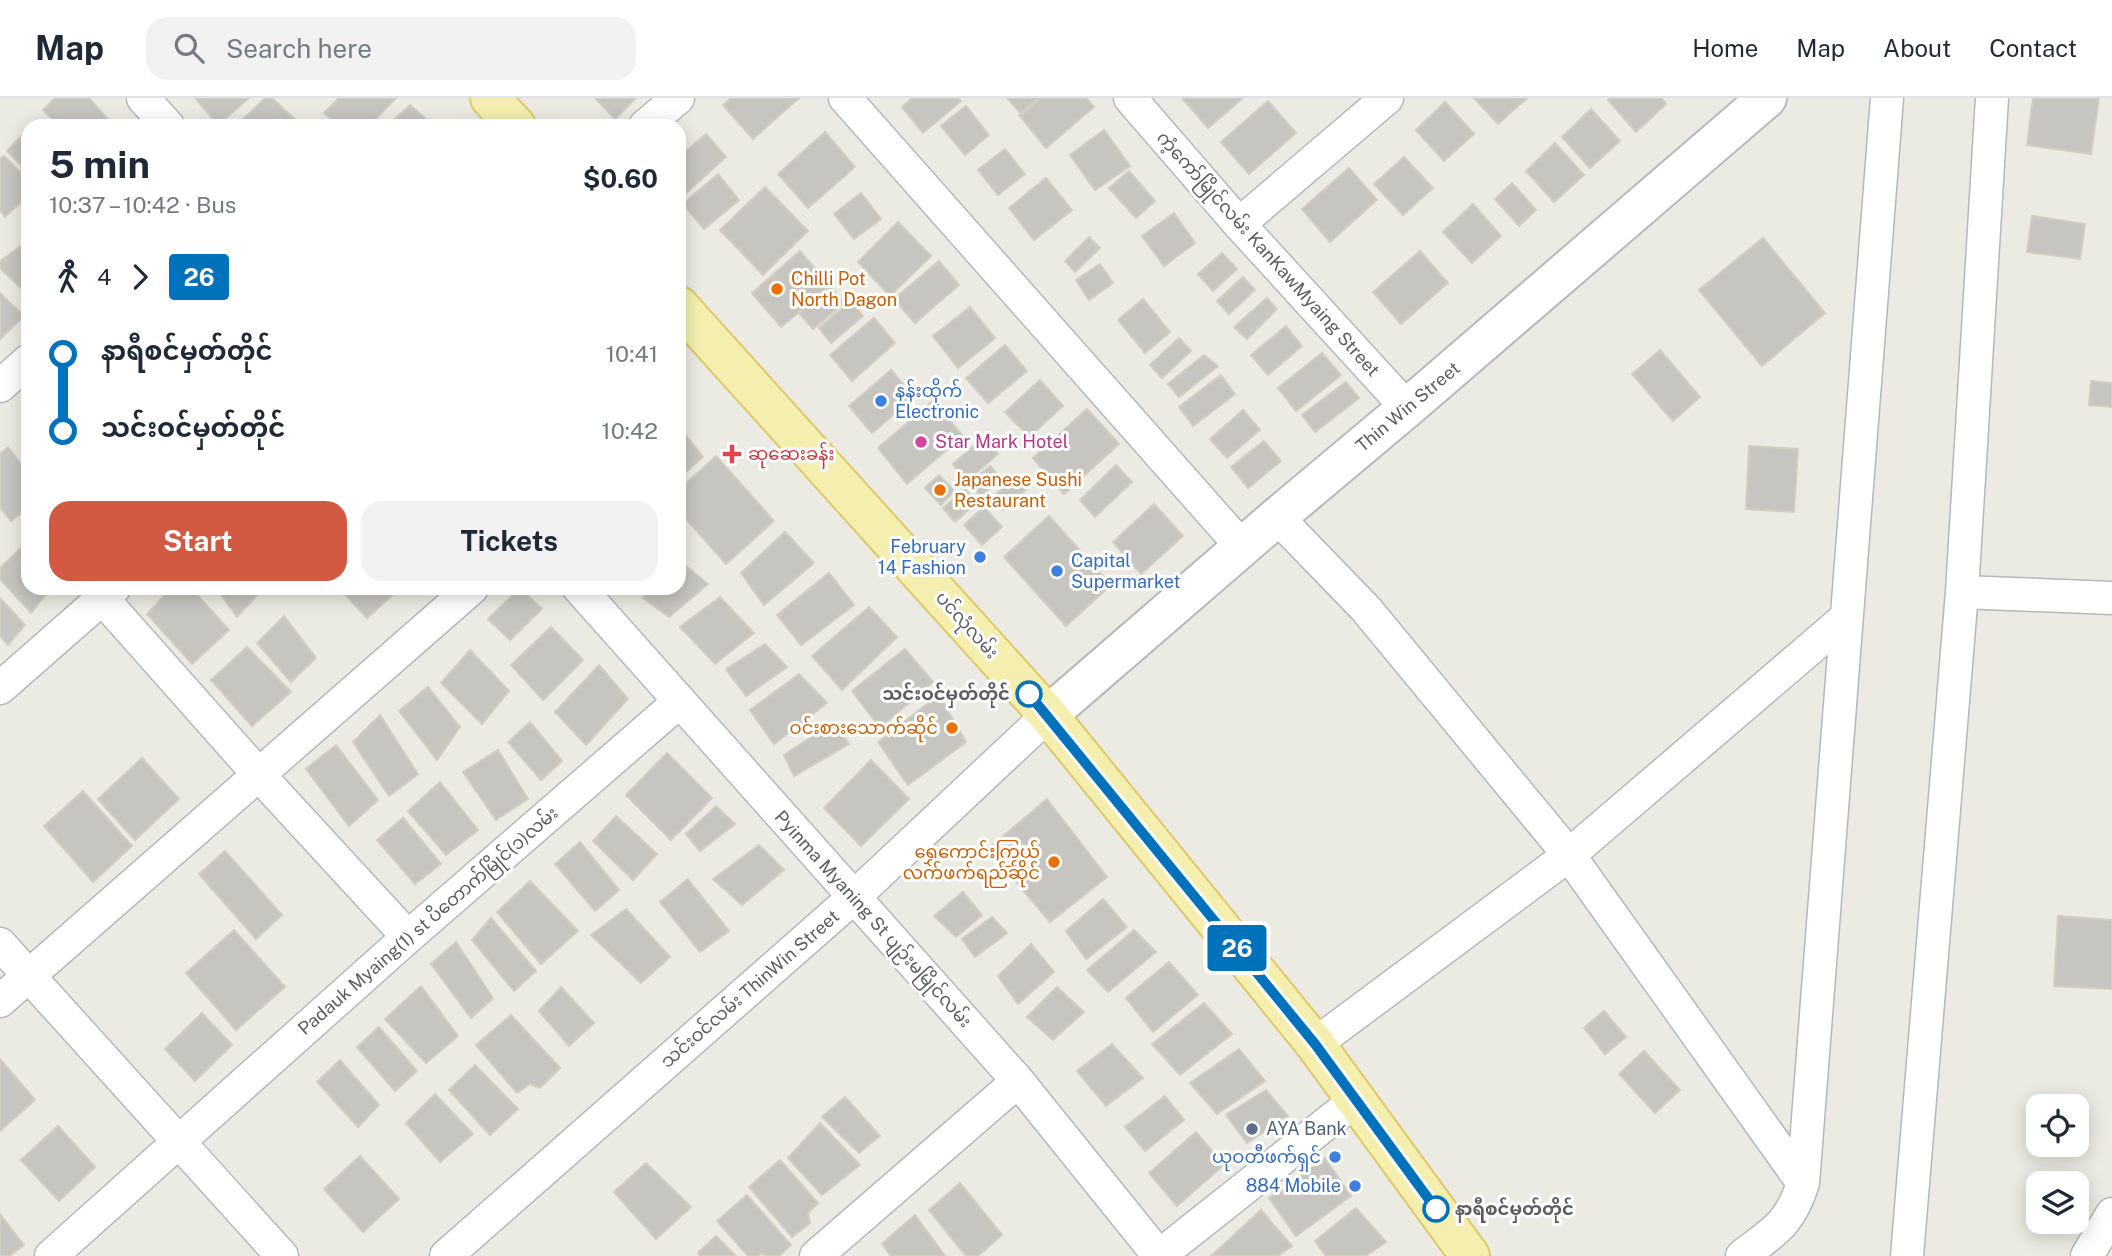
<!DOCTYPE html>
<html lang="en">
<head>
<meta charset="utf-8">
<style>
  :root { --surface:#fff; --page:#f2f2f3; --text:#1f2937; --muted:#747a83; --line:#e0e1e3; --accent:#d35a42 }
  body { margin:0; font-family:"Public Sans","Noto Sans Myanmar",sans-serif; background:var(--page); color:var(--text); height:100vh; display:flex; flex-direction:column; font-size:26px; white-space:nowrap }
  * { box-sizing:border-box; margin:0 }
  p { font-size:23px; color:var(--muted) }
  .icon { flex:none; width:38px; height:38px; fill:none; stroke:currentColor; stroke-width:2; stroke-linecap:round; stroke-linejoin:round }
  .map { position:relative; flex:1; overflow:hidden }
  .drawer { position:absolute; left:21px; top:21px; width:665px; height:476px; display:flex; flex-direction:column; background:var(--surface); border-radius:21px; box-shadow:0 4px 18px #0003 }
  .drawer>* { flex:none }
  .badge { padding:0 14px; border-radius:5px; font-size:24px; line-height:46px }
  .fabs { position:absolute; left:2026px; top:996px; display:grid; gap:14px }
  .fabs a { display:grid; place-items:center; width:63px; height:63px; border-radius:14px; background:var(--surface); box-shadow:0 4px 18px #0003; font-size:35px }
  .map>.badge { position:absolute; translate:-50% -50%; box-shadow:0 0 0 4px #fff }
  .legs { display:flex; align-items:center; gap:10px; height:77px; padding:0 28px; font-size:23px }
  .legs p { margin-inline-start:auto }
  .headline { display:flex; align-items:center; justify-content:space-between; height:119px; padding:0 28px }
  h1 { font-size:38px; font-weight:700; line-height:52px }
  .primary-button { display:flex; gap:14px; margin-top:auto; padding:14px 28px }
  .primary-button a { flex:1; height:80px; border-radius:21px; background:var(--accent); color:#fff; font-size:28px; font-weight:700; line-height:80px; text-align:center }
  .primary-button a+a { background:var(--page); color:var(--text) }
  ul { padding:0 28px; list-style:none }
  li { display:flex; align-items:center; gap:24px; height:77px; font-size:26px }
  li i { display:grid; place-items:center; width:10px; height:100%; margin:0 9px; background:currentColor }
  li i::after { content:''; width:18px; height:18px; margin:-9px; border:5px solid; border-radius:50%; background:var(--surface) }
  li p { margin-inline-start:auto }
  li:first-child i { background:linear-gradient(#0000 50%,currentColor 0) }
  li:last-child i { background:linear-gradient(currentColor 50%,#0000 0) }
  header { display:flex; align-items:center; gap:42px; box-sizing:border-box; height:98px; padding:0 35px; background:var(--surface); border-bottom:2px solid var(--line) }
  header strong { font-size:33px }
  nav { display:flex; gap:38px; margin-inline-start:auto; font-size:24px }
  .search { width:490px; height:63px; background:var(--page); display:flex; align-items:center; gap:18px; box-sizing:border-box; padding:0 24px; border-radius:21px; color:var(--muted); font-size:26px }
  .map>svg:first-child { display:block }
  .building { fill:#c7c5c0; stroke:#d0cdc2; stroke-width:2 }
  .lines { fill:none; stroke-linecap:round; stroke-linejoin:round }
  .street-casing { stroke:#b5b7bc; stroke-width:35 }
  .secondary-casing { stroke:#b6b8bd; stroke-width:42 }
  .primary-casing { stroke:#dfc869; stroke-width:42 }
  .street { stroke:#fff; stroke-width:32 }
  .secondary { stroke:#fff; stroke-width:38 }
  .primary { stroke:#f4efaf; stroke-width:38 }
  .line-1-casing { stroke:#fff; stroke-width:16 }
  .line-1 { stroke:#0072bc; stroke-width:10 }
  .food-dot { fill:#e8710a; stroke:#fff; stroke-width:2.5 }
  .shop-dot { fill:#3f7fe0; stroke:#fff; stroke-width:2.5 }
  .hotel-dot { fill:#d1479c; stroke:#fff; stroke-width:2.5 }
  .health-dot { fill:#e0444e; stroke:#fff; stroke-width:2.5 }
  .stop-1-dot { fill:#fff; stroke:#0072bc; stroke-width:3.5 }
  .service-dot { fill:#5c6f8a; stroke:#fff; stroke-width:2.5 }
  .labels { text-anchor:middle; stroke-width:6; stroke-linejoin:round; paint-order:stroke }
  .street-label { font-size:18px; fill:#5b5d62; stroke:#fff }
  .food-label { font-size:18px; fill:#c56008; stroke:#fff; text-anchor:start }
  .shop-label { font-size:18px; fill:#366cbe; stroke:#fff; text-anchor:end }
  .hotel-label { font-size:18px; fill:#b23c85; stroke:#fff; text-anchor:start }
  .health-label { font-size:18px; fill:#be3a42; stroke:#fff; text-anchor:start }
  .stop-label { font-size:18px; font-weight:bold; fill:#5b5d62; stroke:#fff; text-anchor:end }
  .service-label { font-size:18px; fill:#4e5e75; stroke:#fff; text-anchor:start }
</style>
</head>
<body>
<header>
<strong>Map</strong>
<div class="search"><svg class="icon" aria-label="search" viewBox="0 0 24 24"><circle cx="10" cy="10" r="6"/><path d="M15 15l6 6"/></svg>Search here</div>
<nav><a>Home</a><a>Map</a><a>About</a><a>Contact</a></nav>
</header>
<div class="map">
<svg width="2112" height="1158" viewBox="0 0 2112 1158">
  <rect width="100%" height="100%" fill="#ecebe3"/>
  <!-- building -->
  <path class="building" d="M55,0H89L114,28H59L43,12Z
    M195,0H249L218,27Z
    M265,0H272L301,27L236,28Z
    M339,0H396L369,28H339L324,15Z
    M595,0H636L615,21Z
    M731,0H799L753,41L723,7Z
    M912,0H958L961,3L923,35L902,9Z
    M1007,0H1041L1022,17Z
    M1038,0H1086L1094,9L1046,50L1019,17Z
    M1182,0H1243L1208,30Z
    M1474,0H1527L1498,26Z
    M1610,0H1661L1666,6L1636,34L1608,2Z
    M2033,0H2099L2091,56L2027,47Z
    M1268,3L1296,35L1249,76L1221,44Z
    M1445,4L1474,36L1444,63L1416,32Z
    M410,7L434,28H387Z
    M966,8L989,37L965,57L941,28Z
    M1591,11L1620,43L1590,70L1562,39Z
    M28,31V74L7,53Z
    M1104,32L1130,68L1095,92L1070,57Z
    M825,34L855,69L808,110L778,76Z
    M706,36L726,59L686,95L679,87V59Z
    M1555,45L1584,77L1554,104L1526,73Z
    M1005,51L1025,76L998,97L978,72Z
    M4,58L28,82V98L5,119L0,112V61Z
    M1404,59L1433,90L1403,117L1374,86Z
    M1349,70L1377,102L1330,144L1302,111Z
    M1129,73L1155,103L1136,120L1109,90Z
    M718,76L739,102L704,131L683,106Z
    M1046,80L1072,112L1034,142L1009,110Z
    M1512,85L1536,112L1519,128L1495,101Z
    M765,89L808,133L763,177L720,132Z
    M861,95L881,121L854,141L834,116Z
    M1473,106L1501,138L1472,165L1443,134Z
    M1174,115L1195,145L1164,168L1142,138Z
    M2032,118L2085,126L2080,161L2027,154Z
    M898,124L931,158L890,198L858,164Z
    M1089,139L1100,150L1075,174L1065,163Z
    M1763,140L1825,215L1762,268L1699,192Z
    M21,148L28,155V197L0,170V163Z
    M800,153L830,188L781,229L752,195Z
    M1420,153L1448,185L1401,226L1373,194Z
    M1222,155L1237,171L1213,193L1198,176Z
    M939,163L959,187L915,225L894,201Z
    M1100,166L1113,185L1089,202L1076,182Z
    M1243,179L1255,192L1229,216L1217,203Z
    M830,188L844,205L813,231L799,215Z
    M0,195L24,218L0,241Z
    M1267,200L1277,211L1247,241L1234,229Z
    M1143,201L1170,234L1145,255L1118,222Z
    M851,203L863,218L831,245L819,230Z
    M970,209L995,240L958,270L933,238Z
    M874,220L895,245L852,283L830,257Z
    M1286,228L1302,248L1268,277L1251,257Z
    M1179,240L1191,253L1162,280L1150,267Z
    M1005,247L1027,273L988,305L966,280Z
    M1660,252L1700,299L1673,323L1632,276Z
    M1322,255L1341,277L1296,313L1278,290Z
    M1204,257L1218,268L1179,299L1168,286Z
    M891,272L914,299L872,335L849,308Z
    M1221,277L1235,296L1193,328L1179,309Z
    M1040,282L1063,308L1029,339L1005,314Z
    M2091,283L2112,285V309L2089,307Z
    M1346,284L1359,300L1315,334L1302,317Z
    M933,303L963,338L907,386L878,350Z
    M1087,311L1119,346L1064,396L1033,360Z
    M1243,312L1260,332L1227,360L1210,341Z
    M679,329L703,359L679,380Z
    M984,339L998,356L967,383L953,366Z
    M1264,343L1281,363L1248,390L1231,369Z
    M1749,348L1798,351L1794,414L1746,411Z
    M8,349L28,375V409L11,423L0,410V356Z
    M716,358L774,423L726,466L679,413V392Z
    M1116,367L1132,384L1095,419L1080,402Z
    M990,368L1001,381L980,398L970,385Z
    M939,377L955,393L941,407L925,390Z
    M1017,377L1028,390L1003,412L992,400Z
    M965,391L977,404L955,424L943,410Z
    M1154,406L1183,438L1141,476L1113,444Z
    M984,409L1002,429L982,447L964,427Z
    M1049,418L1111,487L1066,528L1004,459Z
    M785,434L814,465L764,507L741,475Z
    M24,447L28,450V490H51L31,515L0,481V470Z
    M682,465L708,486L669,519L643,500L654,490H679V467Z
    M829,475L854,507L801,547L777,517Z
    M171,490H191L229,532L192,566L147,516Z
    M216,490H256L260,494L237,519Z
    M339,490H400L367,520Z
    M520,490L542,511L510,542L488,521Z
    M720,499L754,535L715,566L680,529Z
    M0,500L25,527L8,547L0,538Z
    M869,509L897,539L842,592L812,558Z
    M284,518L316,560L291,584L257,545Z
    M551,529L583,562L543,602L511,567Z
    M765,546L787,569L746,598L726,571Z
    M247,549L291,594L252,628L211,582Z
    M905,551L933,584L880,630L852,593Z
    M470,552L509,593L482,626L441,585Z
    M599,567L628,601L586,647L555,614Z
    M799,576L827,605L774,646L750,612Z
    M428,589L460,629L437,662L399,613Z
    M939,597L966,644L908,687L878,644Z
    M380,617L418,676L389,698L353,644Z
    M530,624L562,663L541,682L508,644Z
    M834,624L849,646L794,678L784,657Z
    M336,647L378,702L349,728L306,671Z
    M498,652L528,701L496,722L463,674Z
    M667,655L712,700L671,742L626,697Z
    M142,660L179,701L135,742L98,701Z
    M871,662L909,701L861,748L824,710Z
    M440,684L478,732L446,757L408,713Z
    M83,693L132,748L93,784L44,728Z
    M1047,701L1107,779L1050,824L988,751Z
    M716,708L735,726L700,753L686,736Z
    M616,718L657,756L633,782L593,743Z
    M403,720L441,766L415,786L377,742Z
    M580,744L619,792L595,813L555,766Z
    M759,747L784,772L742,807L713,781Z
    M225,753L282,817L256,841L199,776Z
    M688,781L729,833L700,854L660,804Z
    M530,783L578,833L541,866L497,814Z
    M963,794L982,817L956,839L934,818Z
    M1103,801L1127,829L1086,861L1066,833Z
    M626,811L670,859L641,885L591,837Z
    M2058,818L2112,822V891L2054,888Z
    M992,819L1007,835L975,859L962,841Z
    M491,820L536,873L514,893L472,842Z
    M234,832L285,889L236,932L186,875Z
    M1134,832L1156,854L1108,894L1087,872Z
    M456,844L493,900L471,920L431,866Z
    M1031,846L1054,874L1018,906L998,878Z
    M1169,864L1198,897L1153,934L1126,900Z
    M421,888L458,938L426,965L385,921Z
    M561,889L594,925L569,948L539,913Z
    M1057,889L1084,914L1053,942L1027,919Z
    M1204,905L1232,936L1180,977L1152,946Z
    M1604,913L1626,939L1605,956L1584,930Z
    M202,915L232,947L195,983L165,951Z
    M511,917L560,970L540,990L530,986L517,995L476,947Z
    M379,929L417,973L395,993L357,949Z
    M1112,946L1143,980L1106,1008L1077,973Z
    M1239,951L1265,983L1217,1016L1190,985Z
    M1644,953L1680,992L1655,1015L1619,976Z
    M0,961L35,1002L0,1033Z
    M340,962L379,1007L358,1029L317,984Z
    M475,967L518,1011L490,1037L449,992Z
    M1266,992L1288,1018L1247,1045L1226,1017Z
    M435,996L473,1036L440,1064L406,1025Z
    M1165,998L1184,1022L1145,1053L1125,1029Z
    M845,999L880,1038L859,1055L822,1019Z
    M820,1025L860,1067L822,1097L788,1060Z
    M58,1028L95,1069L59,1103L21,1062Z
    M1196,1034L1224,1067L1177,1108L1149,1075Z
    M360,1058L399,1101L363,1134L324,1091Z
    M1325,1060L1351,1098L1296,1138L1269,1100Z
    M780,1062L818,1105L808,1115L810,1125L792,1139L749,1089Z
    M646,1065L691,1109L656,1141L614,1094Z
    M960,1085L1002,1137L978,1158H966L929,1112Z
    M747,1097L791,1147L779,1158H765L762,1155L758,1158H748L717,1123Z
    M1356,1110L1386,1144L1366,1158H1326L1315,1143Z
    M1261,1112L1292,1148L1278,1158H1211Z
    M0,1116L24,1147L9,1158H0Z
    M915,1117L945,1158H891L882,1146Z
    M716,1138L736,1158H700L698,1155Z"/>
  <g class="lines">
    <defs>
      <path id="street" d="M143,0L168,28
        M845,0L1242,449
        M1130,0L1239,126L1407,310
        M645,28L678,0
        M1239,126L1387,0
        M0,288L28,263
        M1277,419L1366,511L1569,757L1803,1085
        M579,490L1018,983L1159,1158L1356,1002
        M1962,494L2112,500
        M102,500L259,677L408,839
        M0,590L114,490
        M0,846L282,1158
        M0,903L472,490
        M1315,946L1569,757L1847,519
        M51,1158L408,839L680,603
        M446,1158L854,799L1048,617
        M816,1158L1018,983
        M1742,1158C1775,1133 1790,1126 1803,1085L1887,0
        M1907,1158L1962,494L1992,0
        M2087,1158L2112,1116"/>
      <path id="secondary" d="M1048,617L1277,419L1407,310L1767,0"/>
      <path id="primary" d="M490,0L516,28
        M679,208L1048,617L1315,946L1470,1158"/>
    </defs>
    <!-- street casing -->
    <use href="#street" class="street-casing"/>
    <!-- secondary casing -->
    <use href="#secondary" class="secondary-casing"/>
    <!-- primary casing -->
    <use href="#primary" class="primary-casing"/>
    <!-- street -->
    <use href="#street" class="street"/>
    <!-- secondary -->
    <use href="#secondary" class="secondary"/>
    <!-- primary -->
    <use href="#primary" class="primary"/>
  </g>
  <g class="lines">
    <defs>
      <path id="line-1" d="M1029,596L1315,946L1436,1111"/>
    </defs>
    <!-- line-1 casing -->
    <use href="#line-1" class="line-1-casing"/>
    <!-- line-1 -->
    <use href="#line-1" class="line-1"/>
  </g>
  <!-- markers -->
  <g class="food-dot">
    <circle cx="777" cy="191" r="7"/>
    <circle cx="940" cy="392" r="7"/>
    <circle cx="952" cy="630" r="7"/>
    <circle cx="1054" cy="764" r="7"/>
  </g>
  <g class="shop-dot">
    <circle cx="881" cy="303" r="7"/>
    <circle cx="980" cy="459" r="7"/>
    <circle cx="1057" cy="473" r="7"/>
    <circle cx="1335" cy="1059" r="7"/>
    <circle cx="1355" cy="1088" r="7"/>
  </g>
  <circle class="hotel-dot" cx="921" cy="344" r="7"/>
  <path class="health-dot" d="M728.5 345.5h7v7h7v7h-7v7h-7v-7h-7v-7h7z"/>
  <g class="stop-1-dot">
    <circle cx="1029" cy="596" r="12"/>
    <circle cx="1436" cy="1111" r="12"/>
  </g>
  <circle class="service-dot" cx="1252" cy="1031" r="7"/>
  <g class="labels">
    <!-- street labels -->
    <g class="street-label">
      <text transform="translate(1268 156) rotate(48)" y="6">ကံ့ကော်မြိုင်လမ်း KanKawMyaing Street</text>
      <text transform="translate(1408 309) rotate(-40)" y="6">Thin Win Street</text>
      <text transform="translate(967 527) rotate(48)" y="6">ပင်လုံလမ်း</text>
      <text transform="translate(873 821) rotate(48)" y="6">Pyinma Myaning St ပျဉ်းမမြိုင်လမ်း</text>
      <text transform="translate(428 823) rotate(-41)" y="6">Padauk Myaing(1) st ပိတောက်မြိုင်(၁)လမ်း</text>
      <text transform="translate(750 891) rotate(-41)" y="6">သင်းဝင်လမ်း ThinWin Street</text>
    </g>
    <!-- food labels -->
    <g class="food-label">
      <text x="791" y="187">Chilli Pot<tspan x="791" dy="21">North Dagon</tspan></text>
      <text x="954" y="388">Japanese Sushi<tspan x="954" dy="21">Restaurant</tspan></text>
      <text x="938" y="636" text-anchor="end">ဝင်းစားသောက်ဆိုင်</text>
      <text x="1040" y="760" text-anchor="end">ရွှေကောင်းကြွယ်<tspan x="1040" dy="21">လက်ဖက်ရည်ဆိုင်</tspan></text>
    </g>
    <!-- shop labels -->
    <g class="shop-label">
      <text x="895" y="299" text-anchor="start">နန်းထိုက်<tspan x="895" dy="21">Electronic</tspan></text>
      <text x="966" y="455">February<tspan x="966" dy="21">14 Fashion</tspan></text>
      <text x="1071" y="469" text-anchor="start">Capital<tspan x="1071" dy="21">Supermarket</tspan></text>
      <text x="1321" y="1065">ယုဝတီဖက်ရှင်</text>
      <text x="1341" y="1094">884 Mobile</text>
    </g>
    <!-- hotel labels -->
    <g class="hotel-label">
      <text x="935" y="350">Star Mark Hotel</text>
    </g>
    <!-- health labels -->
    <g class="health-label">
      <text x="748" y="362">ဆုဆေးခန်း</text>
    </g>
    <!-- stop labels -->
    <g class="stop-label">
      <text x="1010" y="602">သင်းဝင်မှတ်တိုင်</text>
      <text x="1455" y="1117" text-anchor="start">နာရီစင်မှတ်တိုင်</text>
    </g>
    <!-- service labels -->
    <g class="service-label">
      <text x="1266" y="1037">AYA Bank</text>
    </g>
  </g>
</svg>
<div class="fabs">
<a><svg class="icon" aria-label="locate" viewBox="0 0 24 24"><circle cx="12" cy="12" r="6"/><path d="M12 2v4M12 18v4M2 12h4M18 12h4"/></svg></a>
<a><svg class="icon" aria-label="layers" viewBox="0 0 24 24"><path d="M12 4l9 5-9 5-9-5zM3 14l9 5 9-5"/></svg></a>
</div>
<b class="badge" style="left:1237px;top:850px;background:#0072bc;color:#fff">26</b>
<section class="drawer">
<div class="headline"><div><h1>5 min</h1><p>10:37 – 10:42 · Bus</p></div><b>$0.60</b></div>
<div class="legs"><svg class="icon" aria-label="walk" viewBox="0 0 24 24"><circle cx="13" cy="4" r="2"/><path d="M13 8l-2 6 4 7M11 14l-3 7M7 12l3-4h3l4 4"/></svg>4<svg class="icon" aria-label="forward" viewBox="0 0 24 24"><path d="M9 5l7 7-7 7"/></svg><b class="badge" style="background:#0072bc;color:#fff">26</b></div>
<ul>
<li><i style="color:#0072bc"></i><b>နာရီစင်မှတ်တိုင်</b><p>10:41</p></li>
<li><i style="color:#0072bc"></i><b>သင်းဝင်မှတ်တိုင်</b><p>10:42</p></li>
</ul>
<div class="primary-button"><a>Start</a><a>Tickets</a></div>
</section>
</div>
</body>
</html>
